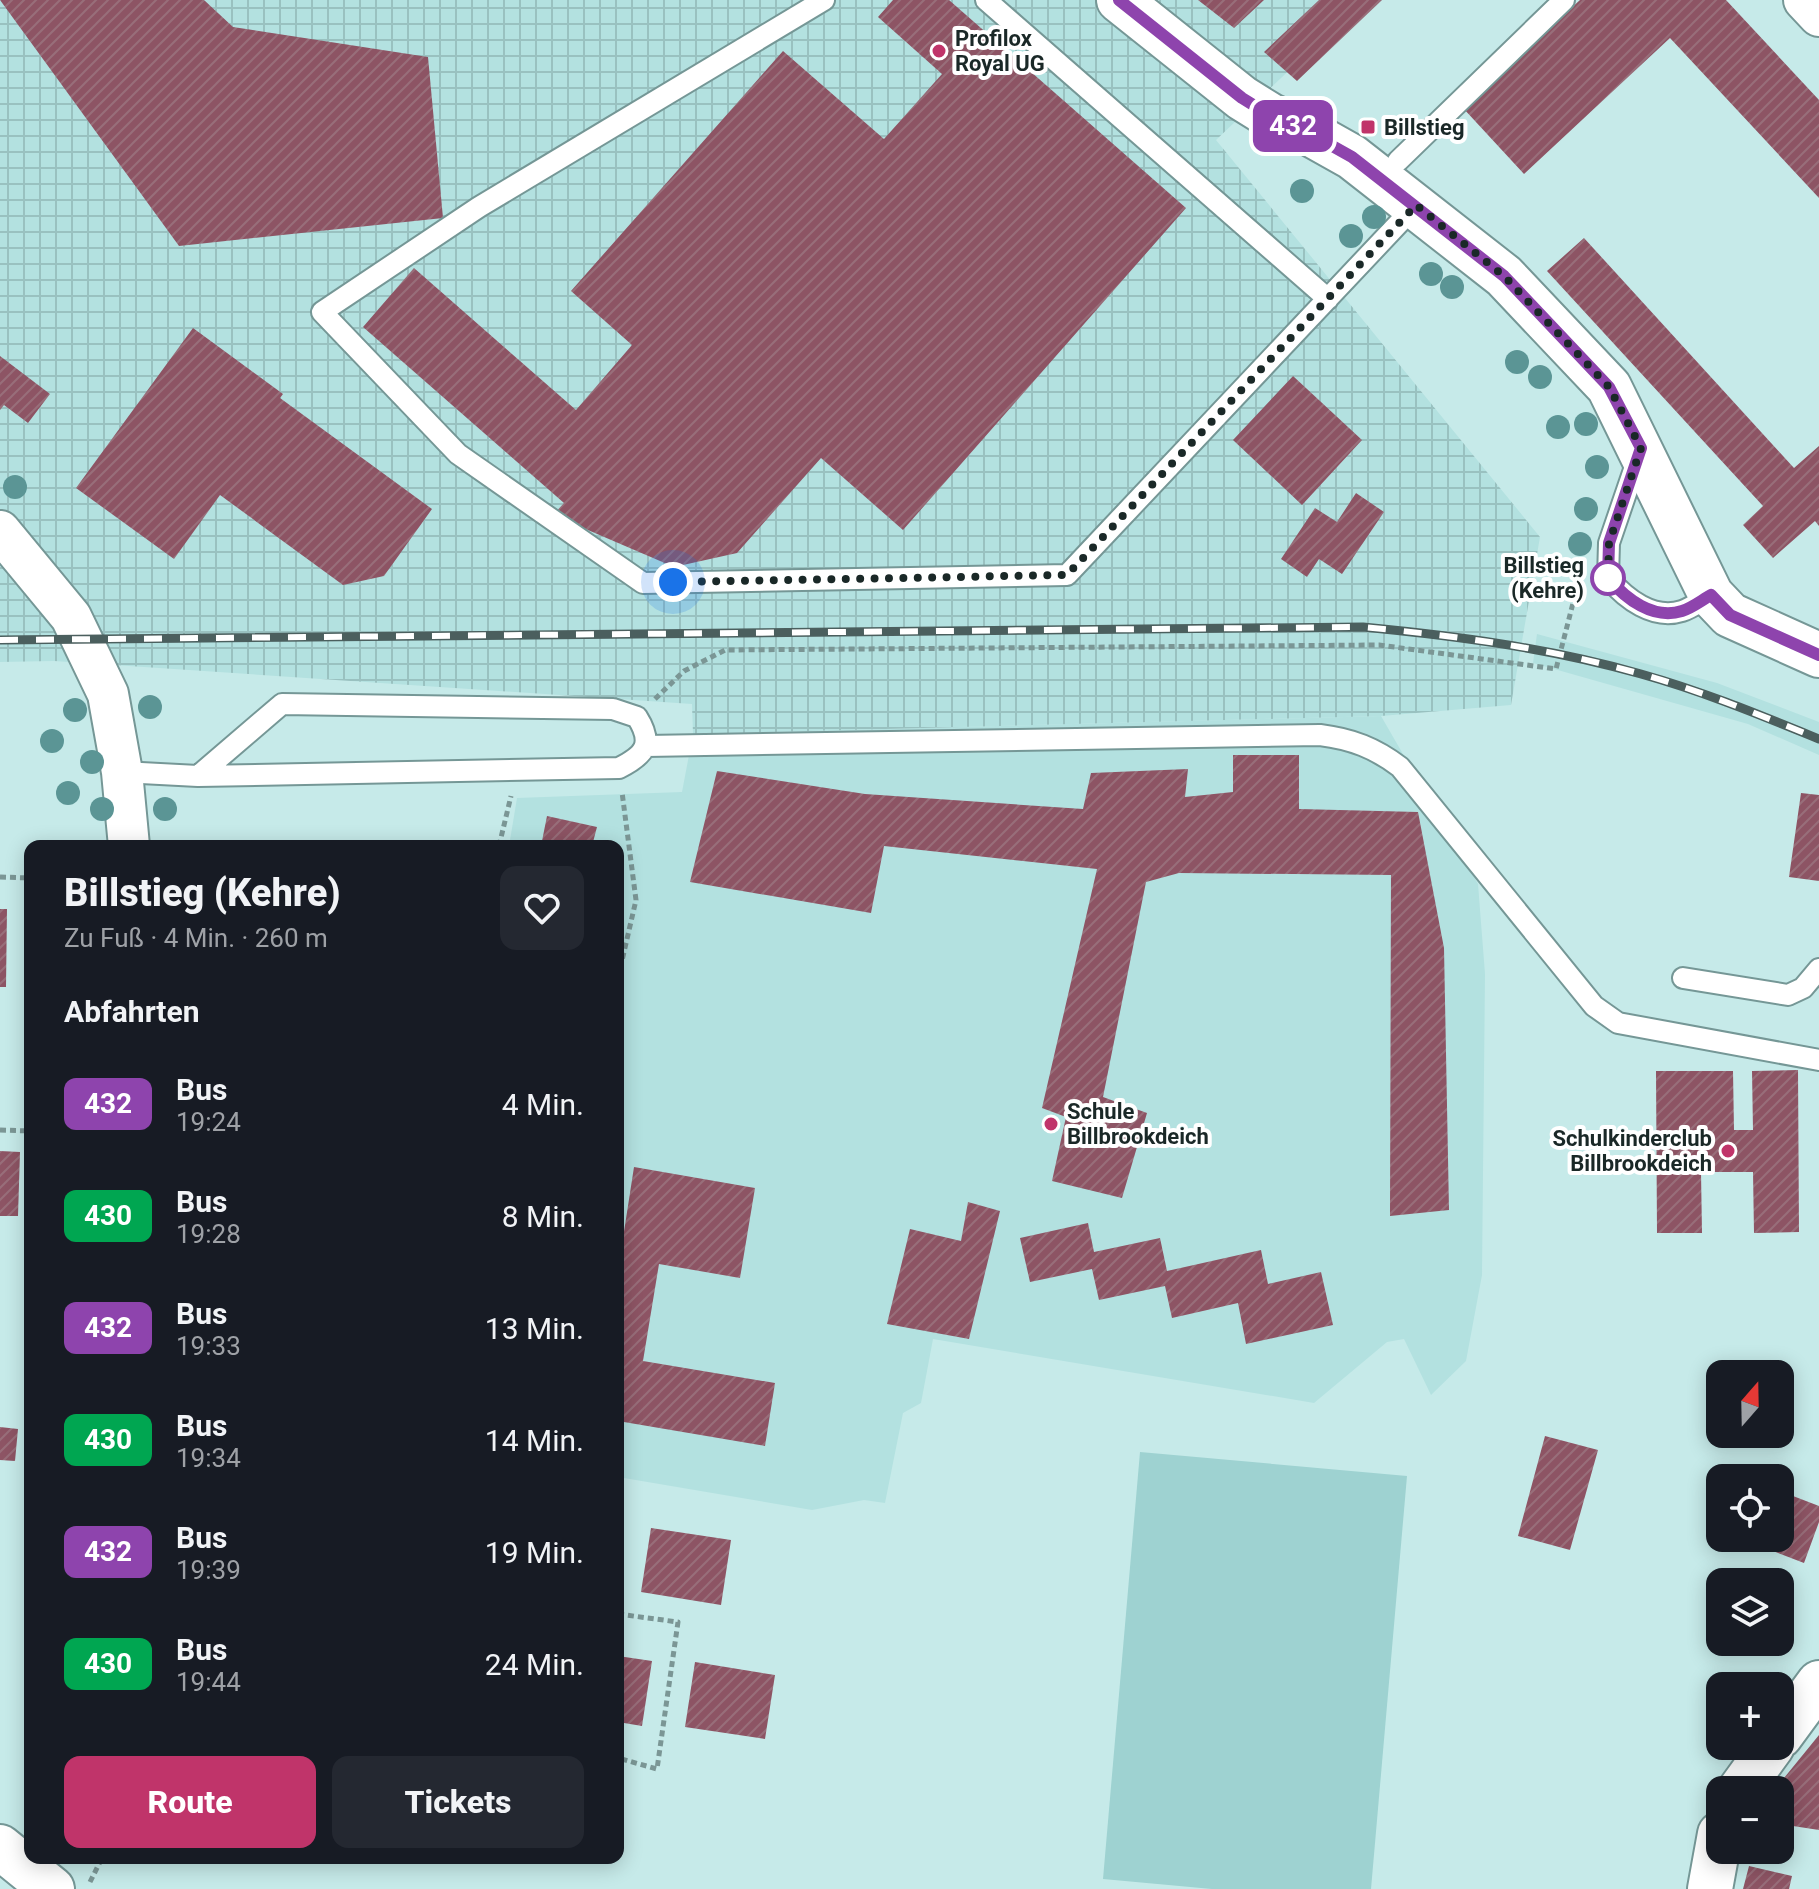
<!DOCTYPE html>
<html lang="de">
<head>
<meta charset="utf-8">
<style>
  :root { --surface:#171b24; --page:#242831; --text:#f1f3f6; --muted:#9ea1a6; --accent:#c0346a }
  body { margin:0; font-family:Roboto,sans-serif; background:var(--page); color:var(--text); height:100vh; display:flex; flex-direction:column; font-size:30px; white-space:nowrap }
  * { box-sizing:border-box; margin:0 }
  p { font-size:26px; color:var(--muted) }
  .icon { flex:none; width:44px; height:44px; fill:none; stroke:currentColor; stroke-width:2; stroke-linecap:round; stroke-linejoin:round }
  .map { position:relative; flex:1; overflow:hidden }
  .details { position:absolute; left:24px; top:840px; width:600px; height:1024px; display:flex; flex-direction:column; background:var(--surface); border-radius:16px; box-shadow:0 4px 20px #0003 }
  .details>* { flex:none }
  .badge { padding:0 16px; border-radius:12px; font-size:28px; line-height:52px }
  .needle { width:52px; rotate:20deg }
  .tools { position:absolute; left:1706px; top:1360px; display:grid; gap:16px }
  .tools a { display:grid; place-items:center; width:88px; height:88px; border-radius:16px; background:var(--surface); box-shadow:0 4px 20px #0003; font-size:40px }
  .you { position:absolute; width:40px; height:40px; margin:-20px; border:6px solid #fff; border-radius:50%; background:#1a73e8; box-shadow:0 0 0 12px #1a73e833 }
  .map>.badge { position:absolute; translate:-50% -50%; box-shadow:0 0 0 4px #fff }
  h2 { padding:0 40px; font-size:30px; line-height:72px }
  .round { display:grid; place-items:center; flex:none; width:84px; height:84px; border-radius:16px; background:var(--page) }
  .overview { display:flex; align-items:center; justify-content:space-between; height:136px; padding:0 40px }
  h1 { font-size:38px; font-weight:800; line-height:60px }
  .button { display:flex; gap:16px; margin-top:auto; padding:16px 40px }
  .button a { flex:1; height:92px; border-radius:16px; background:var(--accent); color:#fff; font-size:32px; font-weight:800; line-height:92px; text-align:center }
  .button a+a { background:var(--page); color:var(--text) }
  ul { padding:0; list-style:none }
  li { display:flex; align-items:center; gap:24px; height:112px; padding:0 40px }
  li div { flex:1 }
  li b { display:block; font-size:30px }
  li em { font-style:normal }
  li .badge { min-width:88px; font-weight:700; text-align:center }
  .map>svg:first-child { display:block }
  .built { fill:#b3e1e0 }
  .industrial { fill:url(#industrial-grid) }
  .green { fill:#9ed2d1 }
  .building { fill:url(#building-hatch) }
  .lines { fill:none; stroke-linecap:round; stroke-linejoin:round }
  .service-casing { stroke:#759796; stroke-width:24 }
  .minor-casing { stroke:#759796; stroke-width:44 }
  .tertiary-casing { stroke:#759796; stroke-width:48 }
  .secondary-casing { stroke:#759796; stroke-width:48 }
  .path { stroke:#7b9695; stroke-width:5; stroke-dasharray:6 4; stroke-linecap:butt }
  .service { stroke:#fff; stroke-width:20 }
  .minor { stroke:#fff; stroke-width:40 }
  .tertiary { stroke:#fff; stroke-width:44 }
  .secondary { stroke:#fff; stroke-width:44 }
  .rail-casing { stroke:#4b5f5e; stroke-width:9 }
  .rail { stroke:#fff; stroke-width:6; stroke-dasharray:18; stroke-linecap:butt }
  .tree { fill:#5b9595 }
  .line-casing { stroke:#fff; stroke-width:18 }
  .line { stroke:#8e44ad; stroke-width:12 }
  .walk { stroke:#1a2827; stroke-width:8; stroke-dasharray:0 14.4 }
  .poi-dot { fill:#c0346a; stroke:#fff; stroke-width:3 }
  .stop-dot { fill:#fff; stroke:#8e44ad; stroke-width:4 }
  .labels { text-anchor:middle; stroke-width:8; stroke-linejoin:round; paint-order:stroke }
  .poi-label { font-size:22px; font-weight:bold; fill:#1a2827; stroke:#fff; text-anchor:start }
  .stop-label { font-size:22px; font-weight:bold; fill:#1a2827; stroke:#fff; text-anchor:end }
</style>
</head>
<body>
<div class="map">
<svg width="1819" height="1889" viewBox="0 0 1819 1889">
  <defs>
    <pattern id="industrial-grid" width="8" height="8" patternUnits="userSpaceOnUse" patternTransform="scale(2)"><rect width="8" height="8" fill="#b3e1e0"/><path d="M0 4h8M4 0v8" fill="none" stroke="#99c1c0"/></pattern>
    <pattern id="building-hatch" width="6" height="6" patternUnits="userSpaceOnUse" patternTransform="scale(2)"><rect width="6" height="6" fill="#8d5464"/><path d="M-1 1l2-2M0 6l6-6M5 7l2-2" fill="none" stroke="#986e7a"/></pattern>
  </defs>
  <rect width="100%" height="100%" fill="#c6eae9"/>
  <!-- built -->
  <path class="built" d="M1537,634L1717,683L1819,722V755L1748,724L1533,663Z
    M1381,716L1478,884L1485,974L1482,1275L1466,1361L1431,1395L1404,1339L1387,1342L1314,1403L933,1339L921,1403L903,1413L885,1503L864,1500L812,1510L618,1477V846H509L517,798L682,792L693,734Z"/>
  <!-- industrial -->
  <path class="industrial" d="M0,0H1363L1216,140L1540,537L1511,705L1381,716L693,734L692,704L54,661L0,662Z"/>
  <!-- green -->
  <path class="green" d="M1140,1452L1407,1476L1371,1889H1212L1103,1879Z"/>
  <!-- building -->
  <path class="building" d="M0,0H204L233,27L428,57L443,218L179,246Z
    M893,0H949L1186,208L903,530L821,458L737,553L674,567L553,515L564,503L363,327L414,268L576,410L632,345L571,291L783,51L884,139L942,74L878,17Z
    M1198,0H1264L1234,28Z
    M1319,0H1382L1297,81L1264,52Z
    M1580,0H1726L1819,100V198L1670,38L1524,174L1463,108Z
    M1584,238L1794,468L1819,446V526L1815,521L1773,558L1743,525L1763,506L1547,271Z
    M193,328L283,394L280,398L432,509L384,576L343,585L220,495L174,559L76,488Z
    M0,356L50,394L28,423L4,405L0,410Z
    M1293,376L1362,440L1302,505L1233,440Z
    M1356,493L1384,512L1342,574L1319,559L1307,577L1281,559L1315,508L1337,522Z
    M1233,755H1299V809L1418,812L1444,948L1449,1210L1390,1216L1391,875L1179,873L1146,882L1103,1097L1147,1113L1122,1198L1052,1181L1066,1117L1042,1108L1097,869L884,846L871,913L690,882L717,771L865,794L1083,809L1091,773L1188,769L1185,797L1233,792Z
    M1801,793L1819,795V881L1789,877Z
    M547,816L597,827L592,846H541Z
    M0,909H7L6,987H0Z
    M1798,1070L1799,1232L1754,1233L1753,1172H1701L1702,1233H1657L1656,1071H1733L1734,1130H1753L1752,1071Z
    M0,1151L20,1152L18,1216H0Z
    M634,1167L755,1188L740,1278L659,1264L643,1361L775,1383L765,1446L618,1421V1250L621,1251Z
    M968,1202L1000,1211L969,1339L887,1324L910,1229L961,1241Z
    M1088,1223L1094,1252L1160,1238L1167,1271L1261,1250L1268,1284L1321,1272L1333,1325L1246,1344L1238,1303L1172,1318L1165,1286L1099,1300L1092,1269L1030,1282L1020,1238Z
    M0,1427L18,1429L15,1461L0,1460Z
    M1545,1436L1598,1450L1570,1550L1518,1536Z
    M1780,1491L1819,1506V1522L1804,1563L1755,1544L1757,1538H1780Z
    M651,1528L731,1540L721,1605L641,1592Z
    M618,1656L652,1661L642,1726L618,1722Z
    M695,1662L775,1675L765,1739L685,1727Z
    M1819,1735V1830L1780,1824V1790H1764L1766,1776L1784,1778Z
    M1749,1866L1792,1876L1789,1889H1743Z"/>
  <g class="lines">
    <defs>
      <path id="service" d="M824,0L479,207L322,312L458,454L643,583L1067,575L1416,205
        M986,0L1328,299
        M1398,161L1564,0
        M1638,458L1609,543L1608,578C1626,599 1653,620 1682,611C1692,608 1702,600 1711,595
        M646,746L1320,735C1352,739 1375,748 1400,767L1594,1006L1618,1023L1819,1060
        M122,772L198,776L619,768C645,755 654,744 637,717L613,709L282,704L198,776
        M1683,978L1788,995L1803,988L1819,969"/>
      <path id="minor" d="M1804,0L1819,16
        M0,531L71,617L108,694L122,772L129,846"/>
      <path id="tertiary" d="M1119,0L1242,98L1271,116L1311,134L1352,157L1504,276L1609,387L1711,595L1730,615L1819,655
        M1780,1736L1819,1683
        M1740,1790L1772,1746
        M1710,1889L1720,1834"/>
      <path id="secondary" d="M0,1847L52,1889"/>
    </defs>
    <!-- service casing -->
    <use href="#service" class="service-casing"/>
    <!-- minor casing -->
    <use href="#minor" class="minor-casing"/>
    <!-- tertiary casing -->
    <use href="#tertiary" class="tertiary-casing"/>
    <!-- secondary casing -->
    <use href="#secondary" class="secondary-casing"/>
    <!-- path -->
    <path class="path" d="M655,699L684,671L725,650L1379,645L1556,669L1579,580
      M499,846L511,796
      M0,877L30,878
      M618,978L636,900L622,792
      M0,1130L30,1131
      M618,1614L678,1622L657,1769L618,1758
      M90,1882L102,1858"/>
    <!-- service -->
    <use href="#service" class="service"/>
    <!-- minor -->
    <use href="#minor" class="minor"/>
    <!-- tertiary -->
    <use href="#tertiary" class="tertiary"/>
    <!-- secondary -->
    <use href="#secondary" class="secondary"/>
    <defs>
      <path id="rail" d="M0,640L1363,627C1457,636 1550,648 1641,674C1702,691 1760,715 1819,739"/>
    </defs>
    <!-- rail casing -->
    <use href="#rail" class="rail-casing"/>
    <!-- rail -->
    <use href="#rail" class="rail"/>
  </g>
  <!-- trees -->
  <g class="tree">
    <circle cx="1302" cy="191" r="12"/>
    <circle cx="1374" cy="217" r="12"/>
    <circle cx="1351" cy="236" r="12"/>
    <circle cx="1431" cy="274" r="12"/>
    <circle cx="1452" cy="287" r="12"/>
    <circle cx="1517" cy="362" r="12"/>
    <circle cx="1540" cy="377" r="12"/>
    <circle cx="1586" cy="424" r="12"/>
    <circle cx="1558" cy="427" r="12"/>
    <circle cx="1597" cy="467" r="12"/>
    <circle cx="15" cy="487" r="12"/>
    <circle cx="1586" cy="509" r="12"/>
    <circle cx="1580" cy="544" r="12"/>
    <circle cx="150" cy="707" r="12"/>
    <circle cx="75" cy="710" r="12"/>
    <circle cx="52" cy="741" r="12"/>
    <circle cx="92" cy="762" r="12"/>
    <circle cx="68" cy="793" r="12"/>
    <circle cx="102" cy="809" r="12"/>
    <circle cx="165" cy="809" r="12"/>
  </g>
  <g class="lines">
    <defs>
      <path id="line" d="M1119,0L1242,98L1271,116L1311,134L1352,157L1504,276L1609,387L1641,448L1609,543L1608,578C1626,599 1653,620 1682,611C1692,608 1702,600 1711,595L1730,615L1819,655"/>
    </defs>
    <!-- line casing -->
    <use href="#line" class="line-casing"/>
    <!-- line -->
    <use href="#line" class="line"/>
    <!-- walk -->
    <path class="walk" d="M673,582L1067,575L1416,205L1504,276L1609,387L1641,448L1609,543L1608,578"/>
  </g>
  <!-- markers -->
  <g class="poi-dot">
    <circle cx="939" cy="51" r="8"/>
    <rect x="1360" y="119" width="16" height="16" rx="4"/>
    <circle cx="1051" cy="1124" r="8"/>
    <circle cx="1728" cy="1151" r="8"/>
  </g>
  <circle class="stop-dot" cx="1608" cy="578" r="16"/>
  <g class="labels">
    <!-- poi labels -->
    <g class="poi-label">
      <text x="955" y="46">Profilox<tspan x="955" dy="25">Royal UG</tspan></text>
      <text x="1384" y="135">Billstieg</text>
      <text x="1067" y="1119">Schule<tspan x="1067" dy="25">Billbrookdeich</tspan></text>
      <text x="1712" y="1146" text-anchor="end">Schulkinderclub<tspan x="1712" dy="25">Billbrookdeich</tspan></text>
    </g>
    <!-- stop labels -->
    <g class="stop-label">
      <text x="1584" y="573">Billstieg<tspan x="1584" dy="25">(Kehre)</tspan></text>
    </g>
  </g>
</svg>
<div class="tools">
<a><svg class="needle" viewBox="-14 -14 28 28"><path d="M0-13l5 13h-10z" fill="#e53935"/><path d="M0 13l5-13h-10z" fill="#9ea1a6"/></svg></a>
<a><svg class="icon" aria-label="locate" viewBox="0 0 24 24"><circle cx="12" cy="12" r="6"/><path d="M12 2v4M12 18v4M2 12h4M18 12h4"/></svg></a>
<a><svg class="icon" aria-label="layers" viewBox="0 0 24 24"><path d="M12 4l9 5-9 5-9-5zM3 14l9 5 9-5"/></svg></a>
<a>+</a>
<a>−</a>
</div>
<div class="you" style="left:673px;top:582px"></div>
<b class="badge" style="left:1293px;top:126px;background:#8e44ad;color:#fff">432</b>
<section class="details">
<div class="overview"><div><h1>Billstieg (Kehre)</h1><p>Zu Fuß · 4 Min. · 260 m</p></div><a class="round"><svg class="icon" aria-label="heart" viewBox="0 0 24 24"><path d="M12 20l-8-8c-3-5 5-10 8-4 3-6 11-1 8 4z"/></svg></a></div>
<h2>Abfahrten</h2>
<ul>
<li><span class="badge" style="background:#8e44ad;color:#fff">432</span><div><b>Bus</b><p>19:24</p></div><em>4 Min.</em></li>
<li><span class="badge" style="background:#00a651;color:#fff">430</span><div><b>Bus</b><p>19:28</p></div><em>8 Min.</em></li>
<li><span class="badge" style="background:#8e44ad;color:#fff">432</span><div><b>Bus</b><p>19:33</p></div><em>13 Min.</em></li>
<li><span class="badge" style="background:#00a651;color:#fff">430</span><div><b>Bus</b><p>19:34</p></div><em>14 Min.</em></li>
<li><span class="badge" style="background:#8e44ad;color:#fff">432</span><div><b>Bus</b><p>19:39</p></div><em>19 Min.</em></li>
<li><span class="badge" style="background:#00a651;color:#fff">430</span><div><b>Bus</b><p>19:44</p></div><em>24 Min.</em></li>
</ul>
<div class="button"><a>Route</a><a>Tickets</a></div>
</section>
</div>
</body>
</html>
